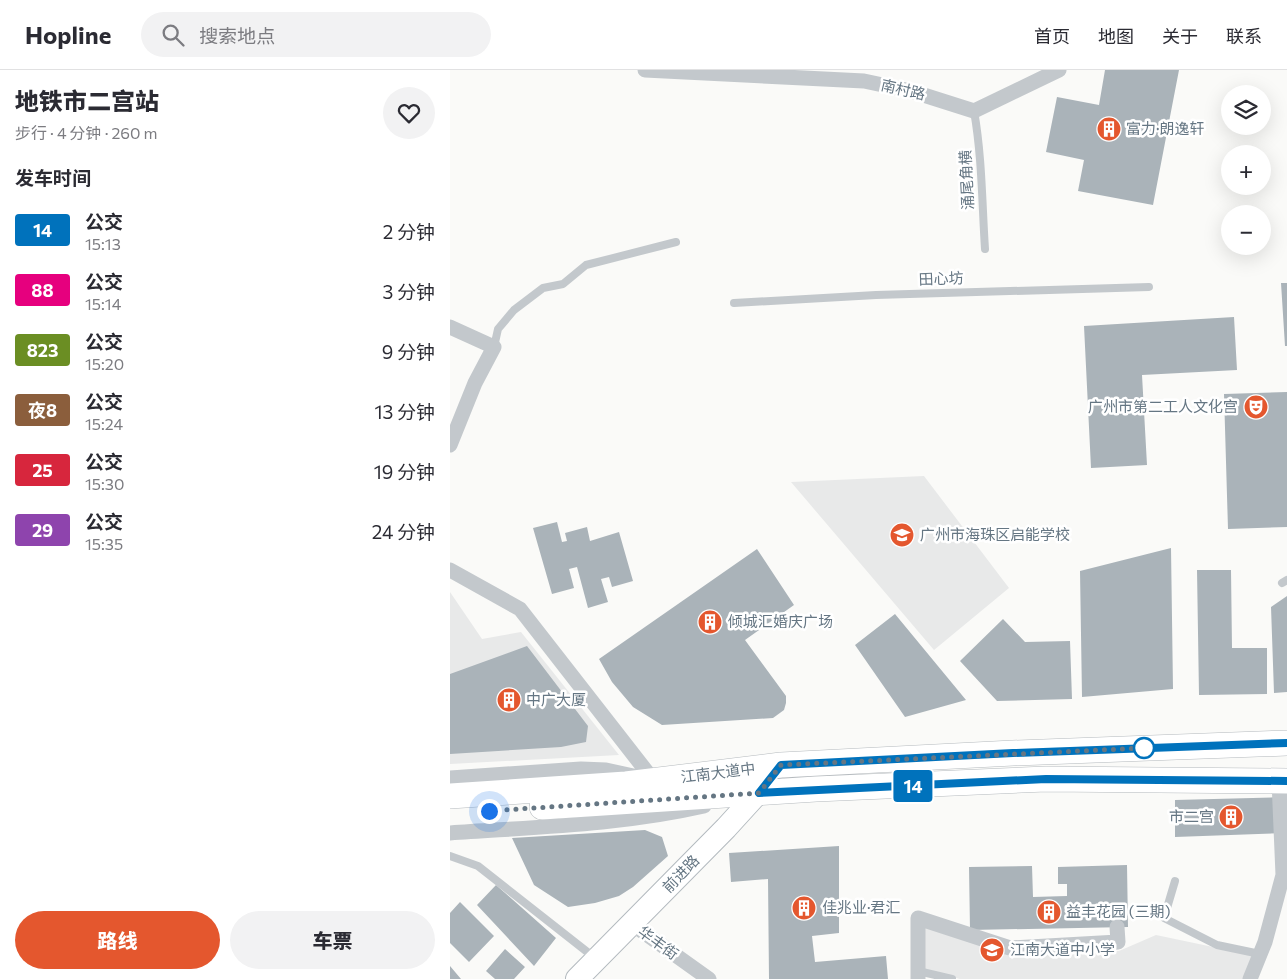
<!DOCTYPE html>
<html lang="zh">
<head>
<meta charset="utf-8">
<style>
  :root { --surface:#fff; --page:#f2f2f3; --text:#2b2b33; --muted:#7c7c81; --line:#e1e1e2; --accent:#e4572e }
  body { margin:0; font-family:Commissioner,"Noto Sans SC",sans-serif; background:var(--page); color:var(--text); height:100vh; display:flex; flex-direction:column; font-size:19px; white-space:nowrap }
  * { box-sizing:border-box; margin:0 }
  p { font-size:16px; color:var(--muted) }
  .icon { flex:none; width:28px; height:28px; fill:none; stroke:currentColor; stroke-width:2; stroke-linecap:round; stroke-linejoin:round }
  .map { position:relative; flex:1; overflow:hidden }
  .panel { display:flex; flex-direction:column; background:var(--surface); width:450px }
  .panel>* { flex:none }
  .badge { padding:0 10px; border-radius:4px; font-size:18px; line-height:32px }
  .controls { position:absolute; left:771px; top:15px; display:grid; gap:10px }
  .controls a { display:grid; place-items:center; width:50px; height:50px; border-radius:50%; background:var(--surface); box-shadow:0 5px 20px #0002; font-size:25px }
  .you { position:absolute; width:25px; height:25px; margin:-12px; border:4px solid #fff; border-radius:50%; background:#1a73e8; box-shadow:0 0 0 8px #1a73e833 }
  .map>.badge { position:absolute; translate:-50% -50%; box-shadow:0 0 0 2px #fff }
  h2 { padding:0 15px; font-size:19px; line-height:45px }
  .round { display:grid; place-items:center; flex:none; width:52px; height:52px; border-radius:26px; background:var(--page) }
  .head { display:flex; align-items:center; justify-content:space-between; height:85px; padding:0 15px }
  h1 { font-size:24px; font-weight:800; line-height:38px }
  .cta { display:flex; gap:10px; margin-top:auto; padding:10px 15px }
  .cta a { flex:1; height:58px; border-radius:30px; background:var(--accent); color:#fff; font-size:20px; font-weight:800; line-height:58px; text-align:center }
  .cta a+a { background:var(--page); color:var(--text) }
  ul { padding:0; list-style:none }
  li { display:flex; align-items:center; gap:15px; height:60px; padding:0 15px }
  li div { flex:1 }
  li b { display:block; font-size:19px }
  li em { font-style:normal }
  li .badge { min-width:55px; font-weight:700; text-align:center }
  header { display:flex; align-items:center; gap:30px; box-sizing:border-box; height:70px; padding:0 25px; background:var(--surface); border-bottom:1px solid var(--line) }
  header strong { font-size:24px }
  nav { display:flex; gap:28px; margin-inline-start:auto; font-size:18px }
  .search { width:350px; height:45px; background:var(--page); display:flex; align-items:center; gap:12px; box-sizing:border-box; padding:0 18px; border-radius:28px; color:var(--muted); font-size:19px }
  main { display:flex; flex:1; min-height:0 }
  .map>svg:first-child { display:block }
  .built { fill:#e8e9e9 }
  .building { fill:#aab3b9 }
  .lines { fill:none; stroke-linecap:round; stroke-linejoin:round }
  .secondary-casing { stroke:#b3babf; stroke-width:24 }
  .primary-casing { stroke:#b5babe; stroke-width:26 }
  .lane { stroke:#c3c8cc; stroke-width:8 }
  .street { stroke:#c3c8cc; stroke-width:15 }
  .secondary { stroke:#fff; stroke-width:22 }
  .primary { stroke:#fff; stroke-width:25 }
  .line-casing { stroke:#fff; stroke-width:11 }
  .line { stroke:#0072bc; stroke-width:8 }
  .walk { stroke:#657683; stroke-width:5; stroke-dasharray:0 9 }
  .stop-dot { fill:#fff; stroke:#0072bc; stroke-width:2.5 }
  .labels { text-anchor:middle; stroke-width:5; stroke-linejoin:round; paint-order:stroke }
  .street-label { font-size:15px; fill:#657683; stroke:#fff }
  .poi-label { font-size:15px; fill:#657683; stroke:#fff; text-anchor:start }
</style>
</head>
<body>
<header>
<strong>Hopline</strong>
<div class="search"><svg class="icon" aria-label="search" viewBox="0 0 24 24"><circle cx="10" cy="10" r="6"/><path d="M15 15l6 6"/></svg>搜索地点</div>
<nav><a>首页</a><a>地图</a><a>关于</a><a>联系</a></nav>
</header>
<main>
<section class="panel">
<div class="head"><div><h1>地铁市二宫站</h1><p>步行 · 4 分钟 · 260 m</p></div><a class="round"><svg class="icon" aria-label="heart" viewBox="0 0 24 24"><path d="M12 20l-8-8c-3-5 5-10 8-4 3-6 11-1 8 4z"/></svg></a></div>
<h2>发车时间</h2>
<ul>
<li><span class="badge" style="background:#0072bc;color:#fff">14</span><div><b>公交</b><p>15:13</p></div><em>2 分钟</em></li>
<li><span class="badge" style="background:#e6007e;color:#fff">88</span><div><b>公交</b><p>15:14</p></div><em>3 分钟</em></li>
<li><span class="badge" style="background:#6b8e23;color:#fff">823</span><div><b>公交</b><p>15:20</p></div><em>9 分钟</em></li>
<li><span class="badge" style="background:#8b5e3c;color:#fff">夜8</span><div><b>公交</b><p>15:24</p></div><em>13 分钟</em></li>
<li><span class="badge" style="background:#d7263d;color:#fff">25</span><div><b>公交</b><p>15:30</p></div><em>19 分钟</em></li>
<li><span class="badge" style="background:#8e44ad;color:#fff">29</span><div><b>公交</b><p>15:35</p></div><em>24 分钟</em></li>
</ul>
<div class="cta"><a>路线</a><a>车票</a></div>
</section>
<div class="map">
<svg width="837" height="909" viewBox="0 0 837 909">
  <rect width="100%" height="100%" fill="#fafaf8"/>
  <!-- built -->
  <path class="built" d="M474,406L559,518L484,580L341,412Z
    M0,522L32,569L71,562L169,685L0,694Z
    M470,851L560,880L669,881L706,865L806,886L796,909H510L471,899Z"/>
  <!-- building -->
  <path class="building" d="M655,0H729L703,135L628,121L634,90L596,82L607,27L649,35Z
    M831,213H837V276H835Z
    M784,247L787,300L692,305L697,395L641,398L634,256Z
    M837,322V457L778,459L774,324Z
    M107,452L112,472L117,471L115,463L137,457L140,471L169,462L183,511L162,517L159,507L151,509L158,532L138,538L127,497L119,499L124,518L102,524L83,458Z
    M721,478L723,619L632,627L630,501Z
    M307,479L344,535L295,570L336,626V633L334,640L323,648L212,655L183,637L162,612L149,589Z
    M747,500H781L782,578H817V624L749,625Z
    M837,526V622L824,623L821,537Z
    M445,544L516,630L455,647L405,575Z
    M553,549L575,572L620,571L622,629L547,631L510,591Z
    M77,576L138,656L136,672L111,677L0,684V604Z
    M837,727V763L725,767V730Z
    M195,760L212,767L218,786L183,817L169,826L145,833L118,837L84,815L62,768Z
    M389,776V863L362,866L365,892L436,886L438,909H319L318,809L281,812L279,783Z
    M677,795L678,857L520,860L519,797L582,796L583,827L617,826V814H608V797Z
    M46,815L106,868L84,896L27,835Z
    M10,832L44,866L19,892L0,873V843Z
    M55,879L75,897L64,909H45L36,901Z
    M0,896L11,909H0Z"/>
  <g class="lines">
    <defs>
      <path id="secondary" d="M127,909L276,758L317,713"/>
      <path id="primary" d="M0,726L176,714L331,695L563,683L837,673
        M92,737L366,719L596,709L837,711"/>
    </defs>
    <!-- secondary casing -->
    <use href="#secondary" class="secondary-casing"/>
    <!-- primary casing -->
    <use href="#primary" class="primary-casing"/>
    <!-- lane -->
    <path class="lane" d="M524,41C532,86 532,133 535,179
      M284,233L426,225L699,217
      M44,277L48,259L64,240L93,218L113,214L136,195L226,172
      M832,513L837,510
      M0,786L28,796L145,888
      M725,811L714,848L767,875L810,884
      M468,901L502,909"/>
    <!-- street -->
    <path class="street" d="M195,0L414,11L461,21L524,41L609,0
      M0,257L44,277L25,313L0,375
      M0,500L70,539L204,711
      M0,708L131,699L156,700L188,707
      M0,763C85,757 171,755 254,736
      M182,854L259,909
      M468,909V848L560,878L668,872L667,857
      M800,909L815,872L833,805L829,711"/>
    <!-- secondary -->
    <use href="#secondary" class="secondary"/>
    <!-- primary -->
    <use href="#primary" class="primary"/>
  </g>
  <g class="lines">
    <defs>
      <path id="line" d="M837,673L563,683L331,695L309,723L596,709L837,711"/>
    </defs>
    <!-- line casing -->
    <use href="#line" class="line-casing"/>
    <!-- line -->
    <use href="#line" class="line"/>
    <!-- walk -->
    <path class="walk" d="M39,741L309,723L331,695L694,678"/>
  </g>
  <!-- icons -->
  <defs>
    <symbol id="building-disc" viewBox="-11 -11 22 22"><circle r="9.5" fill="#e4572e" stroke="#fff"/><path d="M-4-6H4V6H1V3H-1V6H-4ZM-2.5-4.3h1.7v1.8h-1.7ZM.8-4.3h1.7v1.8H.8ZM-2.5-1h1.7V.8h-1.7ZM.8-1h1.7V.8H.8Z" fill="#fff"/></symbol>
    <symbol id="theatre-disc" viewBox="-11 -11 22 22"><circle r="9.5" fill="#e4572e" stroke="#fff"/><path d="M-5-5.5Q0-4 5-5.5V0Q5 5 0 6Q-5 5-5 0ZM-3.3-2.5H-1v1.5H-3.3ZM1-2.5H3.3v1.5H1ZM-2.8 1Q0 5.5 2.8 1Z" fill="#fff"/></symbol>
    <symbol id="school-disc" viewBox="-11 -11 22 22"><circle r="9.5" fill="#e4572e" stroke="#fff"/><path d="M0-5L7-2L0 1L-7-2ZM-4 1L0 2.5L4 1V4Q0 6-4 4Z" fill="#fff"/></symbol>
  </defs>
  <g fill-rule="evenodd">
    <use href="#building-disc" x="645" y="45" width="28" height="28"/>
    <use href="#theatre-disc" x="792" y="323" width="28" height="28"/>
    <use href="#school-disc" x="438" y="451" width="28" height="28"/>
    <use href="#building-disc" x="246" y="538" width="28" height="28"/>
    <use href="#building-disc" x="45" y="616" width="28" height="28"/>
    <use href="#building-disc" x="767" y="733" width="28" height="28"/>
    <use href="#building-disc" x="340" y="824" width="28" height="28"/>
    <use href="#building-disc" x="585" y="828" width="28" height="28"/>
    <use href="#school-disc" x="528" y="866" width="28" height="28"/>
  </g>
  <!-- markers -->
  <circle class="stop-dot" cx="694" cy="678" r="10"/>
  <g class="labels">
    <!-- street labels -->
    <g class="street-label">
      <text transform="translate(453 20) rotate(13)" y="5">南村路</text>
      <text transform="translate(517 110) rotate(-93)" y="5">涌尾角横</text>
      <text transform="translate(491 209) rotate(-2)" y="5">田心坊</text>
      <text transform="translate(268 703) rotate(-7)" y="5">江南大道中</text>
      <text transform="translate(231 804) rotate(-46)" y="5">前进路</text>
      <text transform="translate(208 873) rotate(36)" y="5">华丰街</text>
    </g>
    <!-- poi labels -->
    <g class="poi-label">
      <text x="676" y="64">富力·朗逸轩</text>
      <text x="788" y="342" text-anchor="end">广州市第二工人文化宫</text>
      <text x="470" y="470">广州市海珠区启能学校</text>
      <text x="278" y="557">倾城汇婚庆广场</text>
      <text x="76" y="635">中广大厦</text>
      <text x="764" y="752" text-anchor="end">市二宫</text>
      <text x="372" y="843">佳兆业·君汇</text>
      <text x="616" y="847">益丰花园 (三期)</text>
      <text x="560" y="885">江南大道中小学</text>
    </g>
  </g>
</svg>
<div class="controls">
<a><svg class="icon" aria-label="layers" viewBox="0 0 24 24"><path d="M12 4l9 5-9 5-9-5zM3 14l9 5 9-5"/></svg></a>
<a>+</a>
<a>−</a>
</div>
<div class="you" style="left:39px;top:741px"></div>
<b class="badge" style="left:463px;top:716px;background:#0072bc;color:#fff">14</b>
</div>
</main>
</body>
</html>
